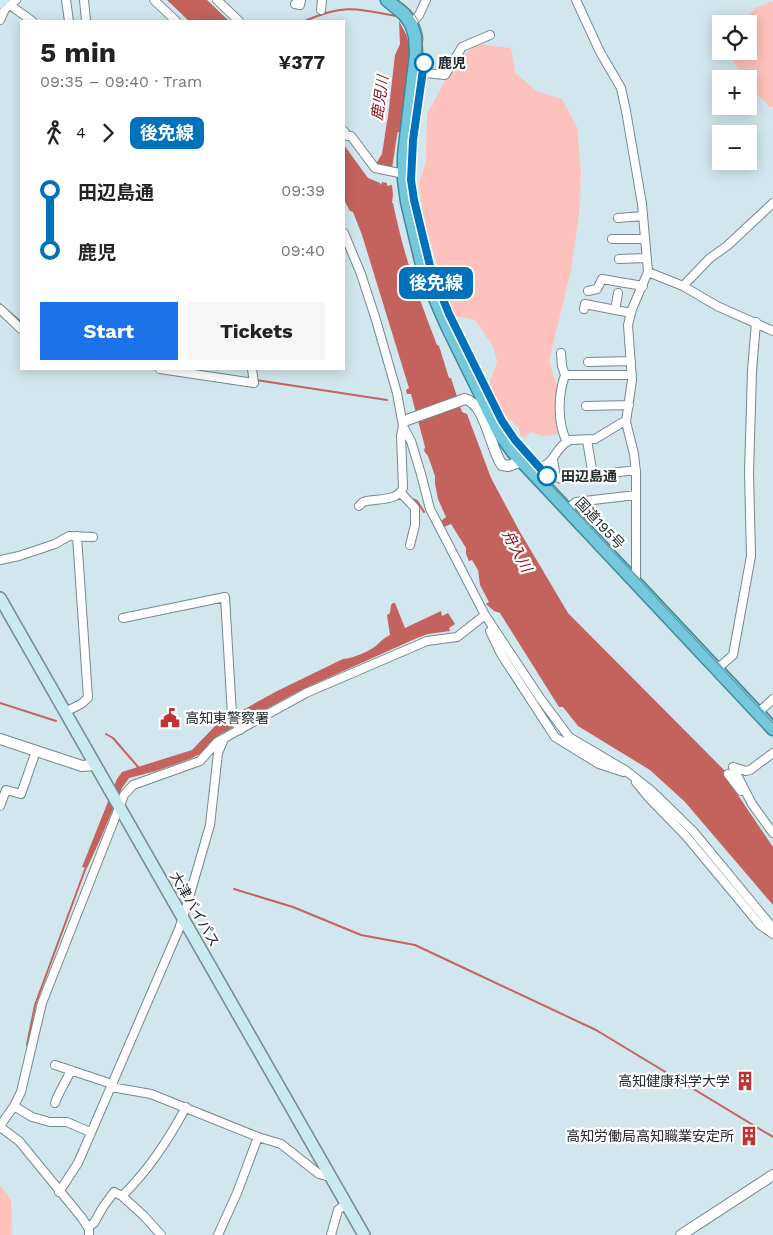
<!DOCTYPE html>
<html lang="en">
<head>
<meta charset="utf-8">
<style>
  :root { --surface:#fff; --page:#f6f6f6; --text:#222; --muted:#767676; --accent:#1a73e8 }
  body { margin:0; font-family:"Work Sans","Noto Sans JP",sans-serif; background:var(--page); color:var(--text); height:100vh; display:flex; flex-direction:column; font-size:19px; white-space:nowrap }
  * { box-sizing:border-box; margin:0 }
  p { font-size:16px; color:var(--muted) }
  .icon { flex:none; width:28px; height:28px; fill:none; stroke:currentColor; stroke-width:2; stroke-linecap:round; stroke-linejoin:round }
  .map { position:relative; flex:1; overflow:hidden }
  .sheet { position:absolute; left:20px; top:20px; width:325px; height:350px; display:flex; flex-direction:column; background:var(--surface); border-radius:0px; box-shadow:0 2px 12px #0003 }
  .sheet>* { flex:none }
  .badge { padding:0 10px; border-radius:8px; font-size:18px; line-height:32px }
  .fabs { position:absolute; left:712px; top:15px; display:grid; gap:10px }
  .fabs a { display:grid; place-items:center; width:45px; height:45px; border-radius:0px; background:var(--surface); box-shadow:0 2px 12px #0003; font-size:25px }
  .map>.badge { position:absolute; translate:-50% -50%; box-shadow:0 0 0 2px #fff }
  .legs { display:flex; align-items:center; gap:8px; height:55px; padding:0 20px; font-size:16px }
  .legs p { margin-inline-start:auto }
  .head { display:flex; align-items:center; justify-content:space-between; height:85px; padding:0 20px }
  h1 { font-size:28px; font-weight:700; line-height:38px }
  .action { display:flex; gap:10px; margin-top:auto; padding:10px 20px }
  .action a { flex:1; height:58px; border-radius:0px; background:var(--accent); color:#fff; font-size:20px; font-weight:700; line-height:58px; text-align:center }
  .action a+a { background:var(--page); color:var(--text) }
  ul { padding:0 20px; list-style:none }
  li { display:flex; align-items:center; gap:18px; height:60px; font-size:19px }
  li i { display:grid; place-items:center; width:8px; height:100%; margin:0 6px; background:currentColor }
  li i::after { content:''; width:12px; height:12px; margin:-6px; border:4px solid; border-radius:50%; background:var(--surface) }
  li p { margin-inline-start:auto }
  li:first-child i { background:linear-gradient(#0000 50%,currentColor 0) }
  li:last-child i { background:linear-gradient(currentColor 50%,#0000 0) }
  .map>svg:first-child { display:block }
  .green { fill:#fdc2bd }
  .water { fill:#c4635d }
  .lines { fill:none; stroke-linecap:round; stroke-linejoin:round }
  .stream { stroke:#c4635d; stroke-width:2 }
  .river { stroke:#c4635d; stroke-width:12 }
  .minor-casing { stroke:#75888e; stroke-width:10 }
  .tertiary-casing { stroke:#75888e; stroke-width:12 }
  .secondary-casing { stroke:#75888e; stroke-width:14 }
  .trunk-casing { stroke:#408798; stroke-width:15 }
  .minor { stroke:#fff; stroke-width:8 }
  .tertiary { stroke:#fff; stroke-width:10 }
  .secondary { stroke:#caeaf2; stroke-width:11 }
  .trunk { stroke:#73c8dc; stroke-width:12 }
  .tram { stroke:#728185; stroke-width:1 }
  .line-1-casing { stroke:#fff; stroke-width:11 }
  .line-1 { stroke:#0072bc; stroke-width:8 }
  .stop-1-dot { fill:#fff; stroke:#0072bc; stroke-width:2.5 }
  .labels { text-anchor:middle; stroke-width:4.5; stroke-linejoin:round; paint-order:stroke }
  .stop-label { font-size:14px; font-weight:bold; fill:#21292b; stroke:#fff; text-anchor:start }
  .street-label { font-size:14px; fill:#21292b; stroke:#fff }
  .poi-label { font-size:14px; fill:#21292b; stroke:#fff; text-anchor:end }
  .water-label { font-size:15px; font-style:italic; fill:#8b0d18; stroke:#fff }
</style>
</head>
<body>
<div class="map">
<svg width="773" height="1235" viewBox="0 0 773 1235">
  <rect width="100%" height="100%" fill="#d1e7ed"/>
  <!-- green -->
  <path class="green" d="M772,1L773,3V107H770L749,86V79H744L729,55L731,51H749V24H741L754,9Z
    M477,44L511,48L515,72L536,91L562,99L577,127L581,173L579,214L571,270L549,361L555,380L560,388L561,434C555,434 548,436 543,436C539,435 534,433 530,432L525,437L521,436L518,427L500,411L489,385L497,362L493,346L475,320L454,316L445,294L424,218L419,184L426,161L427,114L454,64Z
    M0,1185L11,1200L12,1235H0Z"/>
  <!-- water -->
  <path class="water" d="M167,0H207L229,21H189Z
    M399,21L407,36L410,52L400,132L391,133L387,159L393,161L389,169L380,168L376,164L382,154L385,143L395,55L400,44Z
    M344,145L368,178L380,183L381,185L382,182L387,183V186L392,185L393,195L392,203H393C403,253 419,299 437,345L439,346L449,378H451L462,412L467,414L491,478L520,532L568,613L725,771L723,773L773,847V905L685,802L650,770L578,726L563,707H559L500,613L494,611L486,604L489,602L480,585L478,570L472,560L469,561L466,554V548L451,524L442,528L440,522L446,517L438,499L435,484V476L428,456L424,451L425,447L411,394H407L406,390L409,388L362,235L353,212L350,211L344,200Z
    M393,603H395L405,628L441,611L442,616L448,613L455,624L449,628L450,631L428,634L417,638L301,690L219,735L202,753L190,759L156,771L129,778L122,788L100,840L87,868L82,867L117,779L122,772L192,750L216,725L277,691L343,659C353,658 369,652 377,645C381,641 384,638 390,635L387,615L390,613L391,605Z"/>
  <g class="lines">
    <!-- stream -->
    <path class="stream" d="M419,7L422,0
      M305,21C342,4 356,8 396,16
      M0,304L21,322
      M256,380L387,400
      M410,498L417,501L424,512
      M0,703L56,721
      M106,734L113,738L139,768
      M234,889L293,907L361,935L415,945L596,1030L773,1137
      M27,1045L35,1005L86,867"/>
    <!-- river -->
    <path class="river" d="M386,168L393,122"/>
    <defs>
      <path id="minor" d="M66,0L69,21
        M84,0L86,21
        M154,0L176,21
        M217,0L239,21
        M576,0L600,52L621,88L626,111L642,204L648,272
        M295,4L300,5L301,0
        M10,5L32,21
        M321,10L322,0
        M0,20L5,9L16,0
        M411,24L419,15L426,0
        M415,72L445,75L462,47L490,35
        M344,131L347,136H351L375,168L404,174
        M618,218L643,216
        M344,233L361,274L376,320L397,393L403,426L411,441L421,474L430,509L485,615L540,698L569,737L625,770L653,792L693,831L773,928
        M612,239H645
        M619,259L646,258
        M683,286L710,258L727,246L773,203
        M588,291L597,289L602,279L643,286
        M0,309L21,329
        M584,309L585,304L631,313
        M615,310L618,293
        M561,353L562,366L565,375
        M588,362L631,361
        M160,369L254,383L252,369
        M586,406L629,405
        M626,422L634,454L636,473V583
        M587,440L593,476
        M567,442C557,423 558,395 565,375H632
        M553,460L556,477L561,479L636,470
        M528,467C558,469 549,453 569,440L595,439L623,422H626L632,380L628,325L632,309L648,272L683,286L717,306L773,331
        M401,493L415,508V525L410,545
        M359,506L363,502C376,498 397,502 403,488L401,436L403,426
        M567,510L576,502L636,495
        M0,560L19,556L55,544L69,536L93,537
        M123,618L225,597L232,715L240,730
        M490,631L501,654L555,737L599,764L623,772
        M717,669L733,655L751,556L749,473L752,371L756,322
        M65,712L81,704L88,698L77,536
        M758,713L773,699
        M733,767L752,804L773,833
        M733,767L746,771L750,770L773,753
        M728,774L741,791
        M636,782L649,798L686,836L760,925L773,934
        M0,806L6,790L21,794L36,751
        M55,1065L112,1084
        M111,1087L151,1094L258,1137L281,1144L319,1174L330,1177
        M55,1103C59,1091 66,1082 71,1070
        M14,1106L32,1117L50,1122H67L90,1132
        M0,1126L14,1106L21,1092L42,1003L124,795L133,785L200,761L217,742L306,693L427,641L457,637L485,615
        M0,1127L19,1141L82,1218L89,1229V1235
        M59,1192L78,1163L179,929L186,908L210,825L218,753L224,739
        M88,1227L94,1223L103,1207L114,1192L122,1196
        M161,1235L144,1216L122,1196C149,1170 168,1141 186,1107
        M218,1235L237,1193L258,1137
        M331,1235L338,1210L346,1204"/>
      <path id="tertiary" d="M407,420L465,399C486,404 490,448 502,465L508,466L522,461
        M0,739L82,766L94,765
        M681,1235L773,1175"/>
      <path id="secondary" d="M0,3L3,0
        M0,598L364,1235"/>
      <path id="trunk" d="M387,0L404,14L411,24L415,36L416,54L404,155V180L407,202L424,273L447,326L500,434L513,452L773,729"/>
    </defs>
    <!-- minor casing -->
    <use href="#minor" class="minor-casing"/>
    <!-- tertiary casing -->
    <use href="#tertiary" class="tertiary-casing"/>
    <!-- secondary casing -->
    <use href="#secondary" class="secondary-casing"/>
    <!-- trunk casing -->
    <use href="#trunk" class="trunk-casing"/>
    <!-- minor -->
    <use href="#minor" class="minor"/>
    <!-- tertiary -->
    <use href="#tertiary" class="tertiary"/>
    <!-- secondary -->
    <use href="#secondary" class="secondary"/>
    <!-- trunk -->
    <use href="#trunk" class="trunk"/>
    <!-- tram -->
    <path class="tram" d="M397,0C413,9 420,20 423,38L409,153L408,168L411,197L422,246L432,282L451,324L497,417L511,440L525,457L773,723"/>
  </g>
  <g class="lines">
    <defs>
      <path id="line-1" d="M424,63L413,140L411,180L414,200L431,270L449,314L502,421L515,440L547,476"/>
    </defs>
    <!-- line-1 casing -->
    <use href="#line-1" class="line-1-casing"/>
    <!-- line-1 -->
    <use href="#line-1" class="line-1"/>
  </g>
  <!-- icons -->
  <defs>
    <symbol id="civic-bare" viewBox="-9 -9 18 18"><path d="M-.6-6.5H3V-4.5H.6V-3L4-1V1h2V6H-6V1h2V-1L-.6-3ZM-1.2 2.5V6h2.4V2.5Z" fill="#c13234" stroke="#fff" stroke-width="2.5" paint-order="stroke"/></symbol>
    <symbol id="building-bare" viewBox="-9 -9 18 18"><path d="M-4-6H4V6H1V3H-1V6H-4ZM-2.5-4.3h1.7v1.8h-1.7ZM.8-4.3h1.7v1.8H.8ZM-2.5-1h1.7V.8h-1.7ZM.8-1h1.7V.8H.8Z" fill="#c13234" stroke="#fff" stroke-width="2.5" paint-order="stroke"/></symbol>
  </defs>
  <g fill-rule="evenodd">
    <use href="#civic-bare" x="156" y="704" width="28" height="28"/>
    <use href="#building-bare" x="731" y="1067" width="28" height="28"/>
    <use href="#building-bare" x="735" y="1122" width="28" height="28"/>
  </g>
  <!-- markers -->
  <g class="stop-1-dot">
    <circle cx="424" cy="63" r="9"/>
    <circle cx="547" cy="476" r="9"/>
  </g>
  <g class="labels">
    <!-- stop labels -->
    <g class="stop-label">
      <text x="438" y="68">鹿児</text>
      <text x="561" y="481">田辺島通</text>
    </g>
    <!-- street labels -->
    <g class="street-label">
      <text transform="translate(600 523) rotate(47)" y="5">国道195号</text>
      <text transform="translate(195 909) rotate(60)" y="5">大津バイパス</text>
    </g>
    <!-- poi labels -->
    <g class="poi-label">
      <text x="185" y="723" text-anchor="start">高知東警察署</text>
      <text x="730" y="1086">高知健康科学大学</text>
      <text x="734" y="1141">高知労働局高知職業安定所</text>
    </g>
    <!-- water labels -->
    <g class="water-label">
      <text transform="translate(380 98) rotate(-82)" y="5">鹿児川</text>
      <text transform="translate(517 551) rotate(62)" y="5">舟入川</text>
    </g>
  </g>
</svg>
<div class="fabs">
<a><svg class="icon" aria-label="locate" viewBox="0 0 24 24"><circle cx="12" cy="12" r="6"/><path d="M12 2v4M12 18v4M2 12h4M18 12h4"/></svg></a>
<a>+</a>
<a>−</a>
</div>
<b class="badge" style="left:436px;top:283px;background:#0072bc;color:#fff">後免線</b>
<section class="sheet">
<div class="head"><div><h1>5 min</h1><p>09:35 – 09:40 · Tram</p></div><b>¥377</b></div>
<div class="legs"><svg class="icon" aria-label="walk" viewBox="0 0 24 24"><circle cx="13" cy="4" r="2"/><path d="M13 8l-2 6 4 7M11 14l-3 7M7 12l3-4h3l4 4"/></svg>4<svg class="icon" aria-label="forward" viewBox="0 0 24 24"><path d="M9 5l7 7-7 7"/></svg><b class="badge" style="background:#0072bc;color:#fff">後免線</b></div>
<ul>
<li><i style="color:#0072bc"></i><b>田辺島通</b><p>09:39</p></li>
<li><i style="color:#0072bc"></i><b>鹿児</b><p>09:40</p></li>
</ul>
<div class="action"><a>Start</a><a>Tickets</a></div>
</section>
</div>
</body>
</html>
